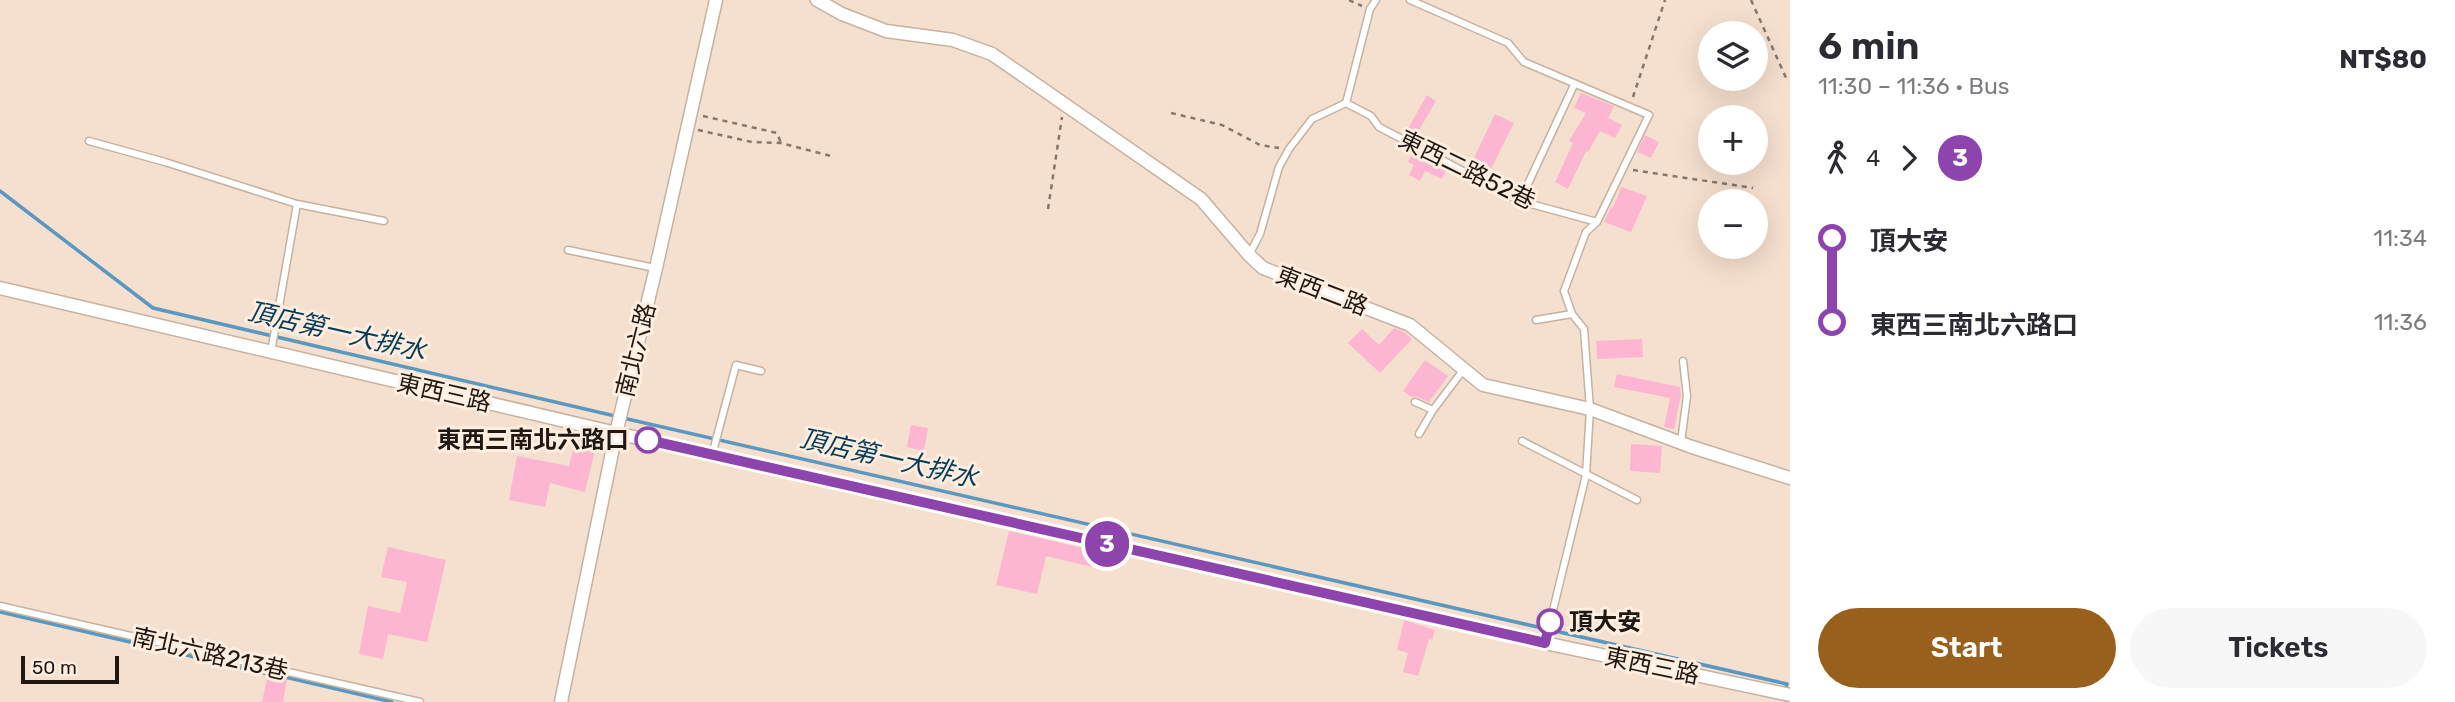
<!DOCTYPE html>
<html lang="en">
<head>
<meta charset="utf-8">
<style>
  :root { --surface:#fff; --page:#f7f7f7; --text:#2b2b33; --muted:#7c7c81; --accent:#99601d }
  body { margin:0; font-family:Rubik,"Noto Sans TC",sans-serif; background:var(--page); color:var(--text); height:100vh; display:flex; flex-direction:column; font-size:26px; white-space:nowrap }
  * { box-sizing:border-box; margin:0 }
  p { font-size:23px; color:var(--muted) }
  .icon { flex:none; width:38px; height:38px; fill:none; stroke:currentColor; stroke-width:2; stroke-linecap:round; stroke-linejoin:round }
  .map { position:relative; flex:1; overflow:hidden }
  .panel { display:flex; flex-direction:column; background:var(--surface); width:665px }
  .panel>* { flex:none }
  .badge { padding:0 14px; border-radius:23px; font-size:24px; line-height:46px }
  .buttons { position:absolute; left:1698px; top:21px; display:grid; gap:14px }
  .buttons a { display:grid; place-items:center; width:70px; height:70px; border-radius:50%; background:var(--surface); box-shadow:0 7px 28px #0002; font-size:35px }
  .scale { position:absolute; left:21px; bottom:18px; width:98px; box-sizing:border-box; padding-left:7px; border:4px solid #201812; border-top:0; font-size:19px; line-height:24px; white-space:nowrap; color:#201812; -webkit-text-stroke:5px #ffeee0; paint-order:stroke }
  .map>.badge { position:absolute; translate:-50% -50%; box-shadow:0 0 0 4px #fff }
  .legs { display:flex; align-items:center; gap:10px; height:77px; padding:0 28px; font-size:23px }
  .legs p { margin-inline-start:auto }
  .head { display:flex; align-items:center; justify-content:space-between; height:119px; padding:0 28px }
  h1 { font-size:38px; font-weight:600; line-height:52px }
  .button { display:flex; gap:14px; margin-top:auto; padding:14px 28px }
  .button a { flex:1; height:80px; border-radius:42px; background:var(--accent); color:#fff; font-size:28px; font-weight:600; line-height:80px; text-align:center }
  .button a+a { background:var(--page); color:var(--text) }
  ul { padding:0 28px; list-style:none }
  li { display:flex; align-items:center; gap:24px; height:84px; font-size:26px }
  li i { display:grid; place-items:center; width:10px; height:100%; margin:0 9px; background:currentColor }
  li i::after { content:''; width:18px; height:18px; margin:-9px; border:5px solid; border-radius:50%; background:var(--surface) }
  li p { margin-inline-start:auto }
  li:first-child i { background:linear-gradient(#0000 50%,currentColor 0) }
  li:last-child i { background:linear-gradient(currentColor 50%,#0000 0) }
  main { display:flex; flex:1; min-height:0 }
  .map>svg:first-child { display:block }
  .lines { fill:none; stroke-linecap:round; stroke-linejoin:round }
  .stream { stroke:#5998c0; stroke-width:3.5 }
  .building { fill:#fdb6d1 }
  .lane-casing { stroke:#c6b2a1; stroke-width:9 }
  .street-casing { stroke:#c6b2a1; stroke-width:15 }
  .path { stroke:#87786d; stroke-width:2.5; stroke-dasharray:5 5; stroke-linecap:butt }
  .lane { stroke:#fff; stroke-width:6 }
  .street { stroke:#fff; stroke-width:12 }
  .line-1-casing { stroke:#fff; stroke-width:16 }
  .line-1 { stroke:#8e44ad; stroke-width:10 }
  .stop-1-dot { fill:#fff; stroke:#8e44ad; stroke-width:3.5 }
  .labels { text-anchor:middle; stroke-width:6; stroke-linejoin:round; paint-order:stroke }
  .street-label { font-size:24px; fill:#201812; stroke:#ffeee0 }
  .stop-label { font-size:24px; font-weight:bold; fill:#201812; stroke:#ffeee0; text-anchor:end }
  .water-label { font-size:26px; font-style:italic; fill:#073d59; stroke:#ffeee0 }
</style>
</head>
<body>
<main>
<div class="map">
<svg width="1790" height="702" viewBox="0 0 1790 702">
  <rect width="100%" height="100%" fill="#f5dfce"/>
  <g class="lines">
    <!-- stream -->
    <path class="stream" d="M0,191L153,308L615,416
      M623,418L1787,684L1785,690
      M0,612L277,676
      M285,677L392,702"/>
  </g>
  <!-- building -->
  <path class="building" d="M1581,93L1614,106L1608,118L1622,125L1615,138L1600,131L1588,152L1586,151L1568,189L1555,182L1573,143L1569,141L1586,113L1574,108Z
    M1427,95L1436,101L1415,137L1406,132Z
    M1495,114L1514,123L1487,177L1469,168Z
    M1645,135L1659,142L1651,158L1637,152Z
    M1413,152L1447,169L1442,179L1425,171L1420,181L1409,175L1414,165L1408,162Z
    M1621,187L1647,196L1631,232L1604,222L1611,207L1613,208Z
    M1394,328L1404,332L1412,339L1380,373L1348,343L1362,329L1379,345Z
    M1642,339L1643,357L1597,359L1596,341Z
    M1425,360L1448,376L1429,402L1417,397H1412L1403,391Z
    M1617,374L1680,387L1681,395L1674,429L1664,427L1670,398L1614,387Z
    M911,425L928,428L924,451L907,447Z
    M1631,444L1662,446L1660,473L1630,471Z
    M574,445L595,450L585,492L550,483L545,507L509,500L517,456L569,466Z
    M1009,531L1096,551L1092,567L1046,556L1037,594L996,585Z
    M388,547L446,560L427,642L388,634L383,659L359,654L368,606L400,613L407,582L381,577Z
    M1404,620L1435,630L1432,640L1429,639L1418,676L1403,672L1408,653L1397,650Z
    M268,674L287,677L283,702H262Z"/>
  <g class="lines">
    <defs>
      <path id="lane" d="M1410,0L1508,43L1524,62L1649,115L1597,222L1586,232L1564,291L1572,314L1584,329L1590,409L1586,475L1545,643
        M1346,103L1371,116L1379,127L1520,201L1597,222
        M89,141L165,162L297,204
        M1520,201L1574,85
        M568,250L655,268
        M1249,255L1260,234L1279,167L1289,149L1312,119L1346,103L1370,9L1376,0
        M1536,320L1572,314
        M271,352L297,204L384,221
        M1415,402L1433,410
        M1419,434L1433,410L1464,369
        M1522,441L1637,500
        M1681,442L1687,396L1683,361
        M712,455L736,365L761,371
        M0,606L420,702"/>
      <path id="street" d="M817,0L842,14L886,31L953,40L992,54L1201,199L1249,255L1263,268L1410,325L1483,385L1590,409L1692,447L1790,478
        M0,288L616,433L1545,643L1790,695
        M561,702L616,433L656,268L716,0"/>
    </defs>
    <!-- lane casing -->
    <use href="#lane" class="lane-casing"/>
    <!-- street casing -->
    <use href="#street" class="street-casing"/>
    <!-- path -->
    <path class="path" d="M1349,0L1362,6
      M1751,0L1787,80
      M1633,97L1665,0
      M1171,113L1222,125L1260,145L1279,148
      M703,116L777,133L781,143
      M698,130L752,142L781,143L835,157
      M1633,170L1753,188
      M1048,209L1062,117"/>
    <!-- lane -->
    <use href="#lane" class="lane"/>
    <!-- street -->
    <use href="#street" class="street"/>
  </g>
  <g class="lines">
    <defs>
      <path id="line-1" d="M648,440L1545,643L1550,622"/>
    </defs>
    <!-- line-1 casing -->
    <use href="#line-1" class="line-1-casing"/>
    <!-- line-1 -->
    <use href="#line-1" class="line-1"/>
  </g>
  <!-- markers -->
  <g class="stop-1-dot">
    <circle cx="648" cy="440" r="12"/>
    <circle cx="1550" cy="622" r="12"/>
  </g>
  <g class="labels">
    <!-- street labels -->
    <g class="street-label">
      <text transform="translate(1467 170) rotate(26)" y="8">東西二路52巷</text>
      <text transform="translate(1322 291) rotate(21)" y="8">東西二路</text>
      <text transform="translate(636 350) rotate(-76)" y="8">南北六路</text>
      <text transform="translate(444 393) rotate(13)" y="8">東西三路</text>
      <text transform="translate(210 654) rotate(13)" y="8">南北六路213巷</text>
      <text transform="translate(1652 666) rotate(12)" y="8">東西三路</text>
    </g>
    <!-- stop labels -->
    <g class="stop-label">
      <text x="629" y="448">東西三南北六路口</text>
      <text x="1569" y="630" text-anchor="start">頂大安</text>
    </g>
    <!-- water labels -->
    <g class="water-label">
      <text transform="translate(337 331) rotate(13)" y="9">頂店第一大排水</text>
      <text transform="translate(889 458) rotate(13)" y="9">頂店第一大排水</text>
    </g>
  </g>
</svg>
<div class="buttons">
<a><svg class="icon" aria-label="layers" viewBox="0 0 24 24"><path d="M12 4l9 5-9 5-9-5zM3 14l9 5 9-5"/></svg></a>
<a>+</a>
<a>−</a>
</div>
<div class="scale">50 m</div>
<b class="badge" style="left:1107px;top:544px;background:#8e44ad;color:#fff">3</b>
</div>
<section class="panel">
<div class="head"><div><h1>6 min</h1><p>11:30 – 11:36 · Bus</p></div><b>NT$80</b></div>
<div class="legs"><svg class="icon" aria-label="walk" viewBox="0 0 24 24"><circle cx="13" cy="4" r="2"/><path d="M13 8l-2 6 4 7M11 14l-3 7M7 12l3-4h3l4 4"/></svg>4<svg class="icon" aria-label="forward" viewBox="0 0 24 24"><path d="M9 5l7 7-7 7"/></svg><b class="badge" style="background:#8e44ad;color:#fff">3</b></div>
<ul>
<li><i style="color:#8e44ad"></i><b>頂大安</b><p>11:34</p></li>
<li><i style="color:#8e44ad"></i><b>東西三南北六路口</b><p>11:36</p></li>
</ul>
<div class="button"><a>Start</a><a>Tickets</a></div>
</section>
</main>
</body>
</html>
